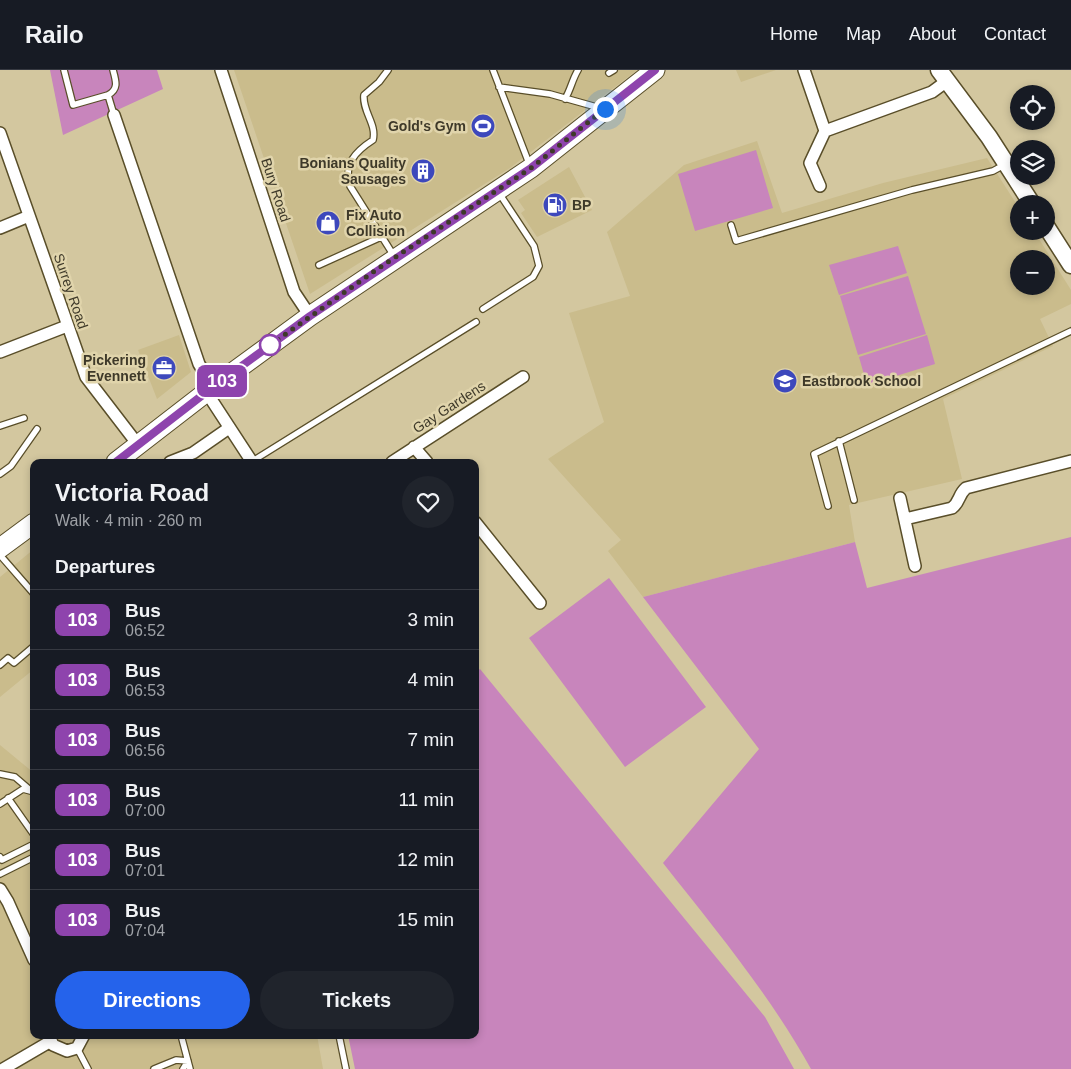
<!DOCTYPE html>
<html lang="en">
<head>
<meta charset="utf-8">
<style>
  :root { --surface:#171b24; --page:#20242c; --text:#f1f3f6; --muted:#9ea1a6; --line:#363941; --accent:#2563eb }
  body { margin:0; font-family:Helvetica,sans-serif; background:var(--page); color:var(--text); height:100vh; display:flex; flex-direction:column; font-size:19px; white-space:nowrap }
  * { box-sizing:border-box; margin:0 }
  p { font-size:16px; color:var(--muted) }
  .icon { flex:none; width:28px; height:28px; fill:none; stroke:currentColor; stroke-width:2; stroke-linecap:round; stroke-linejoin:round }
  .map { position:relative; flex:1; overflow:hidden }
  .panel { position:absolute; left:30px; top:389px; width:449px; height:580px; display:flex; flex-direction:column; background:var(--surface); border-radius:10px; box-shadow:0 2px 8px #0003 }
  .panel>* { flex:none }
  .badge { padding:0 10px; border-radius:8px; font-size:18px; line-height:32px }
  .buttons { position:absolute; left:1010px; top:15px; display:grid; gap:10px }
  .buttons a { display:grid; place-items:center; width:45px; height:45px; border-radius:50%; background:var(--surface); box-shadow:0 2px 8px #0003; font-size:25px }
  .you { position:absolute; width:25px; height:25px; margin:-12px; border:4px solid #fff; border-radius:50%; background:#1a73e8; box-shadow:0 0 0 8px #1a73e833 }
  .map>.badge { position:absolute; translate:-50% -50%; box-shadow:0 0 0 2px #fff }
  h2 { padding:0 25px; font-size:19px; line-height:45px }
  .round { display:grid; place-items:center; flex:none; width:52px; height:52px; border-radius:26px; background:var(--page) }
  .overview { display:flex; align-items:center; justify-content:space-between; height:85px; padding:0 25px }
  h1 { font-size:24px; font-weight:700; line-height:38px }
  .action { display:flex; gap:10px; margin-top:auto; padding:10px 25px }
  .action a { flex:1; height:58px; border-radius:30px; background:var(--accent); color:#fff; font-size:20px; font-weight:700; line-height:58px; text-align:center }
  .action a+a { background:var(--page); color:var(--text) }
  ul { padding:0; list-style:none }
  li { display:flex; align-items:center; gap:15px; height:60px; padding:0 25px; border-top:1px solid var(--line) }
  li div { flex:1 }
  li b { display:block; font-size:19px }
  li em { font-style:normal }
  li .badge { min-width:55px; font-weight:700; text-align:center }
  header { display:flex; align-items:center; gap:30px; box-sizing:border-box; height:70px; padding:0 25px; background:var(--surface); border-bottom:1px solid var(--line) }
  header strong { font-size:24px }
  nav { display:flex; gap:28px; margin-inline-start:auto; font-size:18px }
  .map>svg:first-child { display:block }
  .built { fill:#cabc8c; fill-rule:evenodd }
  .green { fill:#c885bc }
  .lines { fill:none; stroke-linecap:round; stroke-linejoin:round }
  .lane-casing { stroke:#594e29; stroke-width:8 }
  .street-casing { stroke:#594e29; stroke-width:14 }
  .secondary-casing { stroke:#594e29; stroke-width:19 }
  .primary-casing { stroke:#594e29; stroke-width:21 }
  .lane { stroke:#fff; stroke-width:5.5 }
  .street { stroke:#fff; stroke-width:11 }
  .secondary { stroke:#fff; stroke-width:16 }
  .primary { stroke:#fff; stroke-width:19 }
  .line-casing { stroke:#fff; stroke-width:11 }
  .line { stroke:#8e44ad; stroke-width:8 }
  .walk { stroke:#3e3929; stroke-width:5; stroke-dasharray:0 9 }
  .stop-dot { fill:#fff; stroke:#8e44ad; stroke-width:2.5 }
  .labels { text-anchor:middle; stroke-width:5; stroke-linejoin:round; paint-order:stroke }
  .poi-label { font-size:14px; font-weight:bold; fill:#3e3929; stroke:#e0d4ab; text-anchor:end }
  .street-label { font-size:14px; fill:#3e3929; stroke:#e0d4ab }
</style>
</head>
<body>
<header>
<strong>Railo</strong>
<nav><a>Home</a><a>Map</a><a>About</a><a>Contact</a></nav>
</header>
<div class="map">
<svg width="1071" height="999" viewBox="0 0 1071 999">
  <rect width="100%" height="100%" fill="#d3c79f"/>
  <!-- built -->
  <path class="built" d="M234,0H637L510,98L310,224Z
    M736,0H776L741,12Z
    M757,71L782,143L883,113L987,88L1019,138V161H1034L1071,220V234L1040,249L1053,276L943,329L962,409L849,435L855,472L643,527L608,481L621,470L548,389L604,352L569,243L630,226L607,162L684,95ZM1019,189H1046V216H1019Z
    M569,97L592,140L537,167L521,143L525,140L518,130Z
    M179,265L191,302L157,329L138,280Z
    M34,479V599L0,627V507Z
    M0,675L34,703V965H317L323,999H0Z"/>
  <!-- green -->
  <path class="green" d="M50,0H157L163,19L63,65Z
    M756,80L773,138L695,161L678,104Z
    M898,176L907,203L839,225L829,195Z
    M908,206L926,264L858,285L840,226Z
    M927,265L935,294L867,315L859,287Z
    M1071,467V999H811C770,925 715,859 663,793L759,679L643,527L855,472L867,518Z
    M609,508L706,637L625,697L529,568Z
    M480,599L765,947L794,999H355L348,965H475V603Z"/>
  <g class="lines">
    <defs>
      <path id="lane" d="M64,0L73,35L108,25L114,45
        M388,0L379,12L364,25C362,41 377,54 373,70C356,81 343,94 350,116L394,186
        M493,0L530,96
        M609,3L614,0
        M499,17L550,24L600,38
        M108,25C119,19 116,11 113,0
        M565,29C571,19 572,10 578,0
        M731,155L736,171L912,120L993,101L1006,94
        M319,195L381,167
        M483,239L533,207L539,196L534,176L499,123
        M0,356L24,348
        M839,371L854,430
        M251,392L476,252
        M0,404L11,396L37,359
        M828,436L814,384L1071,261
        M0,485L34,524
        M0,595L8,588L14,593L34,576
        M0,704L15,707L29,719
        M8,728L34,765
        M0,734L23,719L34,722
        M0,787L2,790L34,774
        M0,804L34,787
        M181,965L190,999
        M339,965L346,999
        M77,978L88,999
        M154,999L176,990L188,991L183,999"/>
      <path id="street" d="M221,0L294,222L310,246
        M804,0L825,61L932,22L947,11
        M114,45L199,294L213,317
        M0,63L86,307L139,376
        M820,116L810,93L825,61
        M0,158L29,146
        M0,282L67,256
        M207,323L252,392
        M414,377L427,392
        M170,392L193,383L229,358
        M392,392L523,307
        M900,428L915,496
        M905,449L952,438C960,432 958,425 966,418L1071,391
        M475,452L540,533
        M0,819L8,832L34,890
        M49,965L53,975L67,981L77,978L84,965
        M3,999L51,971"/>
      <path id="secondary" d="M939,0L989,67L1032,134
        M1046,156L1071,195"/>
      <path id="primary" d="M116,392L213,317L310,246L531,98L655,0
        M0,478L34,453"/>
    </defs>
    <!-- lane casing -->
    <use href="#lane" class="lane-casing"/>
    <!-- street casing -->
    <use href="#street" class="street-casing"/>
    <!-- secondary casing -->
    <use href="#secondary" class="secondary-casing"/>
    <!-- primary casing -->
    <use href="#primary" class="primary-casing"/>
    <!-- lane -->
    <use href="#lane" class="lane"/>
    <!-- street -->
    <use href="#street" class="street"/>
    <!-- secondary -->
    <use href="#secondary" class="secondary"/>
    <!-- primary -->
    <use href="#primary" class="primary"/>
  </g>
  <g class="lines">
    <defs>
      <path id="line" d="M116,392L213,317L310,246L531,98L655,0"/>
    </defs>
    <!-- line casing -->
    <use href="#line" class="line-casing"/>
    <!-- line -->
    <use href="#line" class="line"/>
    <!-- walk -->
    <path class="walk" d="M270,275L263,280L379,198L531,98L605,39"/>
  </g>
  <!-- icons -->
  <defs>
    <symbol id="stadium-disc" viewBox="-11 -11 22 22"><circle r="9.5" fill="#3d48bc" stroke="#e0d4ab"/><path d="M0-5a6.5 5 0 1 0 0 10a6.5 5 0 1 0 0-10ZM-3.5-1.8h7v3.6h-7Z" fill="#fff"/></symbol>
    <symbol id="building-disc" viewBox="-11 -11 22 22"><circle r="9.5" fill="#3d48bc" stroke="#e0d4ab"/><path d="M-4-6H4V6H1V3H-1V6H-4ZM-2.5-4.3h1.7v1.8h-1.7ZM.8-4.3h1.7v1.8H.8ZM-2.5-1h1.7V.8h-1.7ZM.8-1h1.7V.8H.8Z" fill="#fff"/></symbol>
    <symbol id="fuel-disc" viewBox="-11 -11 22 22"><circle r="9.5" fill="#3d48bc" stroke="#e0d4ab"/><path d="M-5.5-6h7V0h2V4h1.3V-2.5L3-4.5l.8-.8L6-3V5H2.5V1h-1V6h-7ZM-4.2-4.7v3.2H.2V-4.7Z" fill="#fff"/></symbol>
    <symbol id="shop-disc" viewBox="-11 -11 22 22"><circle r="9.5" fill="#3d48bc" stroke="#e0d4ab"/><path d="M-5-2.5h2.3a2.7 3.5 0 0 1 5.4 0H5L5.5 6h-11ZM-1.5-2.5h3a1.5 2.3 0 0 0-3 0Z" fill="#fff"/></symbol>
    <symbol id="office-disc" viewBox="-11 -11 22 22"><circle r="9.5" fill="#3d48bc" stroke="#e0d4ab"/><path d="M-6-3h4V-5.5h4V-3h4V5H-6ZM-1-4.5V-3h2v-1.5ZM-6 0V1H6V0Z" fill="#fff"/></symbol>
    <symbol id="school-disc" viewBox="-11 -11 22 22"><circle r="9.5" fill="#3d48bc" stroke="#e0d4ab"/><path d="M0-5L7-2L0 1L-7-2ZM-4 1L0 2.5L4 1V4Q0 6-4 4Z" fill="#fff"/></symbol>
  </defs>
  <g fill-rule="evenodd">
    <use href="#stadium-disc" x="469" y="42" width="28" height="28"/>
    <use href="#building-disc" x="409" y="87" width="28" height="28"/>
    <use href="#fuel-disc" x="541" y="121" width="28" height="28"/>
    <use href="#shop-disc" x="314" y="139" width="28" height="28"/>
    <use href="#office-disc" x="150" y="284" width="28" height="28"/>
    <use href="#school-disc" x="771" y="297" width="28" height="28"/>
  </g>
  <!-- markers -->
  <circle class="stop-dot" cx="270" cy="275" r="10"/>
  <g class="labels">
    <!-- poi labels -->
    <g class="poi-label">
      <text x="466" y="61">Gold's Gym</text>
      <text x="406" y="98">Bonians Quality<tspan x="406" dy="16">Sausages</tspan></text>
      <text x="572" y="140" text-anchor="start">BP</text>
      <text x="346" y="150" text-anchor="start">Fix Auto<tspan x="346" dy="16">Collision</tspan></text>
      <text x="146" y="295">Pickering<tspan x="146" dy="16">Evennett</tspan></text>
      <text x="802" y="316" text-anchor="start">Eastbrook School</text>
    </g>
    <!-- street labels -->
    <g class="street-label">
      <text transform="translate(276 120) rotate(72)" y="5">Bury Road</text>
      <text transform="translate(71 221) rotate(71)" y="5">Surrey Road</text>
      <text transform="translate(449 337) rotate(-33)" y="5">Gay Gardens</text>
    </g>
  </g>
</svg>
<div class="buttons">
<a><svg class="icon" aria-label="locate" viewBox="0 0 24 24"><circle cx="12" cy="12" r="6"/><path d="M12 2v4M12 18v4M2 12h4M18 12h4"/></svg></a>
<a><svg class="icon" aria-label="layers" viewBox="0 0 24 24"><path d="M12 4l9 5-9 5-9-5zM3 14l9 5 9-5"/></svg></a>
<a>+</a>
<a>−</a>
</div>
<div class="you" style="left:605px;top:39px"></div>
<b class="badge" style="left:222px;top:311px;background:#8e44ad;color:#fff">103</b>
<section class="panel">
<div class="overview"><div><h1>Victoria Road</h1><p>Walk · 4 min · 260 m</p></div><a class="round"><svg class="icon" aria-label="heart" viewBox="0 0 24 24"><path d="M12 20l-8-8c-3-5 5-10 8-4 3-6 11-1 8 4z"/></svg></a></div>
<h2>Departures</h2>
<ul>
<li><span class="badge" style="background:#8e44ad;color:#fff">103</span><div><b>Bus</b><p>06:52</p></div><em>3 min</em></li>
<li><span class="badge" style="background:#8e44ad;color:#fff">103</span><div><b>Bus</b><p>06:53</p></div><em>4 min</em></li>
<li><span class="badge" style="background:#8e44ad;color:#fff">103</span><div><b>Bus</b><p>06:56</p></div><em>7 min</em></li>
<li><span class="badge" style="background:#8e44ad;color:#fff">103</span><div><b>Bus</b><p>07:00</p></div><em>11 min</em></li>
<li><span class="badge" style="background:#8e44ad;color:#fff">103</span><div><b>Bus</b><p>07:01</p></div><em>12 min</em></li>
<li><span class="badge" style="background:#8e44ad;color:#fff">103</span><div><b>Bus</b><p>07:04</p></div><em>15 min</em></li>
</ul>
<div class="action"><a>Directions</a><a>Tickets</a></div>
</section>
</div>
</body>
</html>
